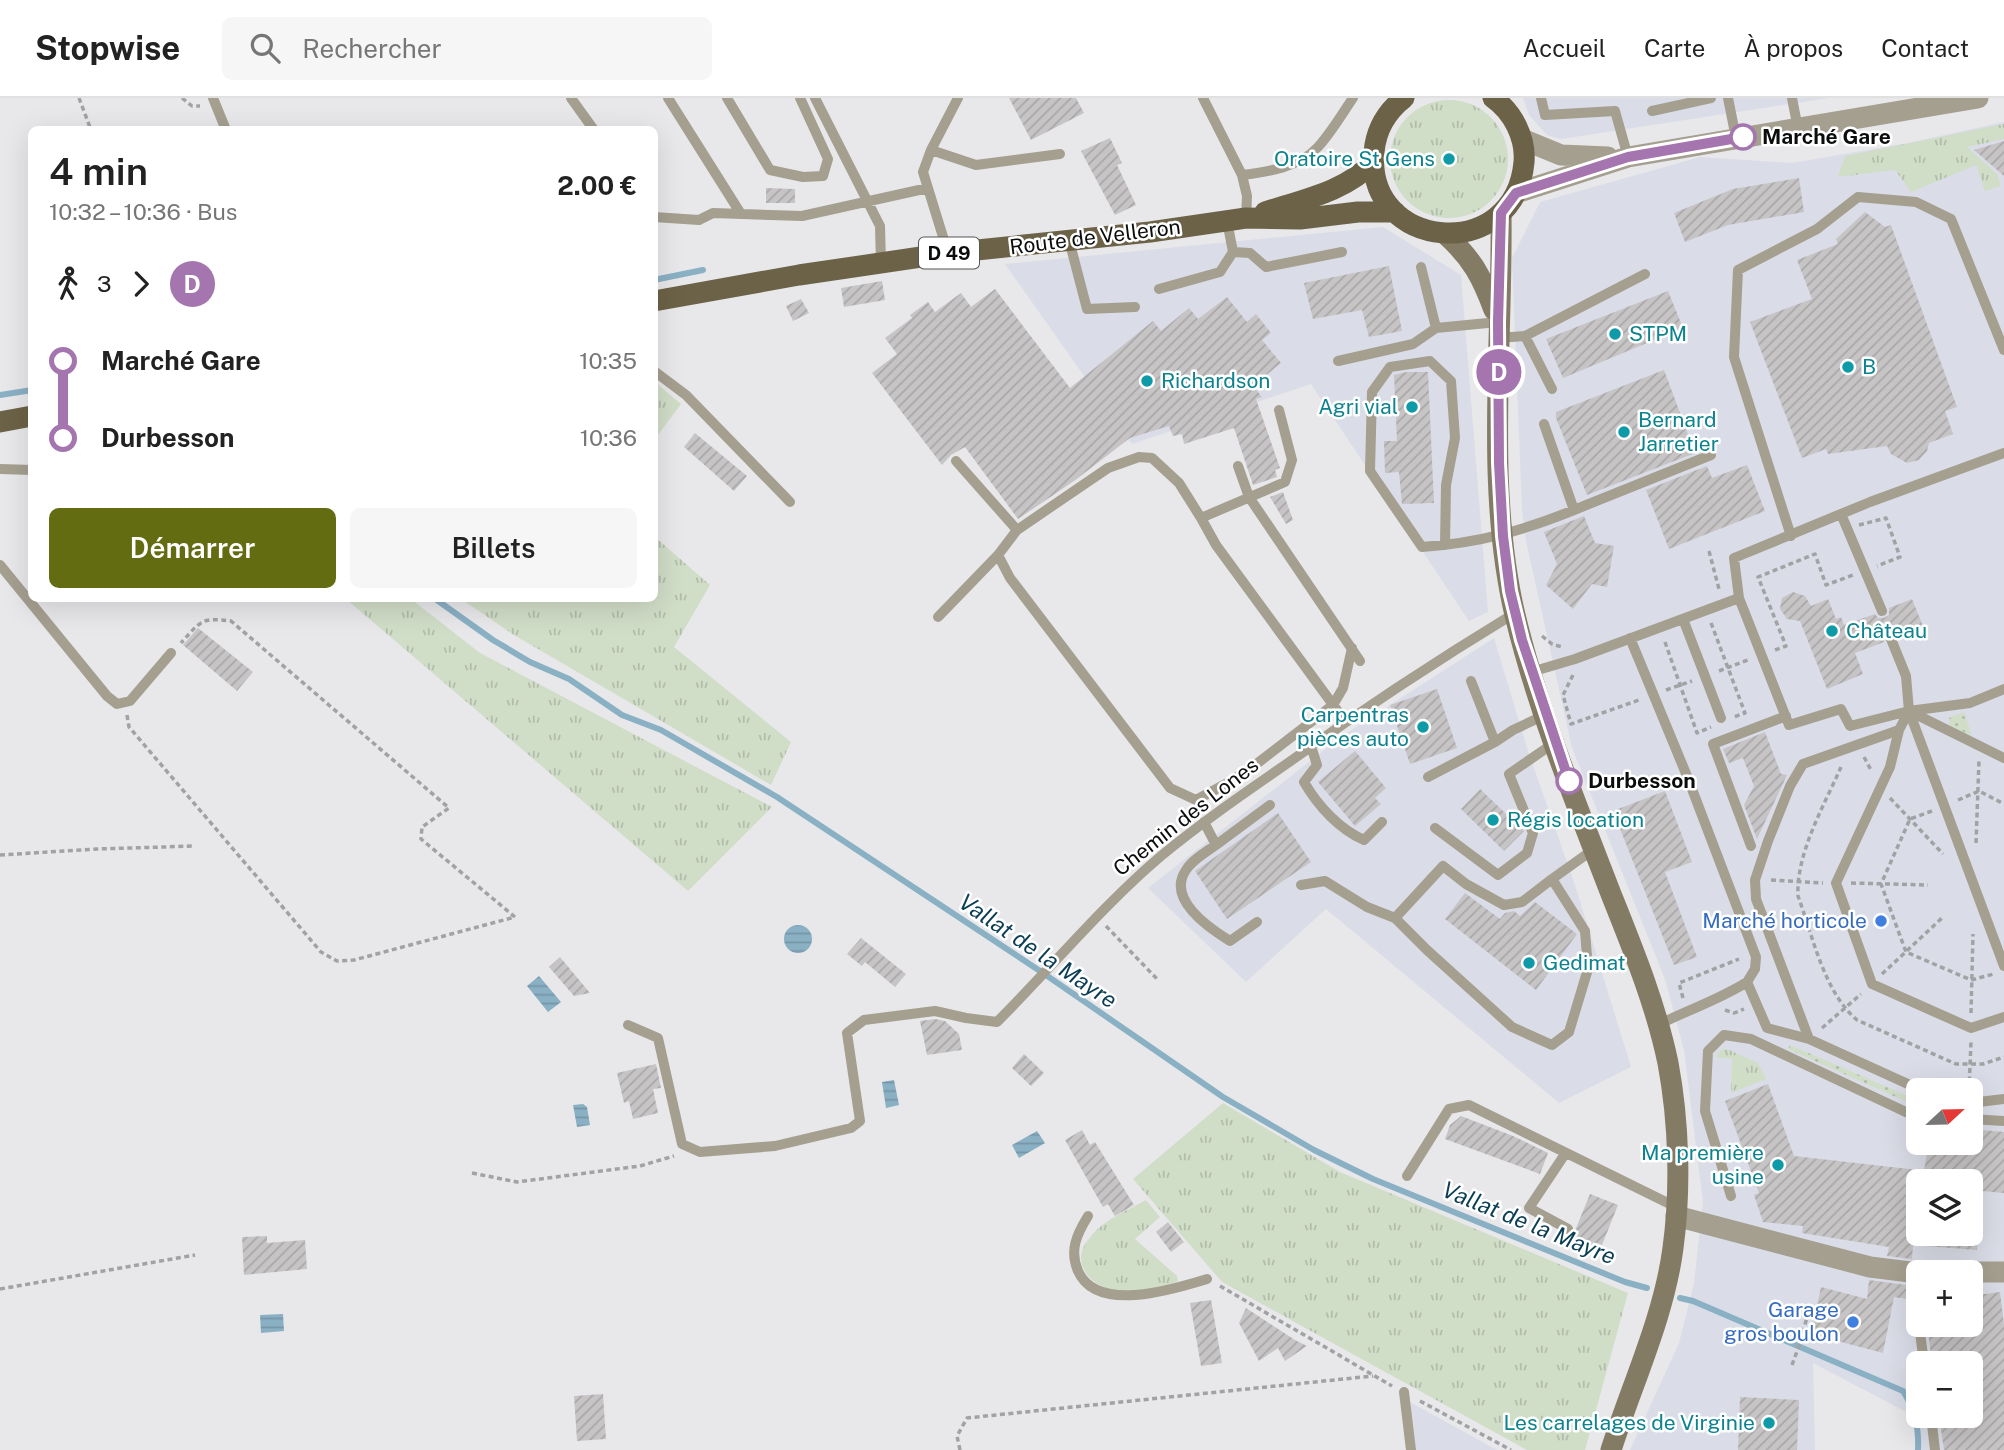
<!DOCTYPE html>
<html lang="fr">
<head>
<meta charset="utf-8">
<style>
  :root { --surface:#fff; --page:#f6f6f6; --text:#222; --muted:#767676; --line:#e0e0e0; --accent:#636c11 }
  body { margin:0; font-family:"Public Sans",sans-serif; background:var(--page); color:var(--text); height:100vh; display:flex; flex-direction:column; font-size:26px; white-space:nowrap }
  * { box-sizing:border-box; margin:0 }
  p { font-size:23px; color:var(--muted) }
  .icon { flex:none; width:38px; height:38px; fill:none; stroke:currentColor; stroke-width:2; stroke-linecap:round; stroke-linejoin:round }
  .map { position:relative; flex:1; overflow:hidden }
  .drawer { position:absolute; left:28px; top:28px; width:630px; height:476px; display:flex; flex-direction:column; background:var(--surface); border-radius:10px; box-shadow:0 7px 28px #0002 }
  .drawer>* { flex:none }
  .badge { padding:0 14px; border-radius:23px; font-size:24px; line-height:46px }
  .needle { width:46px; rotate:68deg }
  .fabs { position:absolute; left:1906px; top:980px; display:grid; gap:14px }
  .fabs a { display:grid; place-items:center; width:77px; height:77px; border-radius:10px; background:var(--surface); box-shadow:0 7px 28px #0002; font-size:35px }
  .map>.badge { position:absolute; translate:-50% -50%; box-shadow:0 0 0 4px #fff }
  .legs { display:flex; align-items:center; gap:10px; height:77px; padding:0 21px; font-size:23px }
  .legs p { margin-inline-start:auto }
  .head { display:flex; align-items:center; justify-content:space-between; height:119px; padding:0 21px }
  h1 { font-size:38px; font-weight:600; line-height:52px }
  .action { display:flex; gap:14px; margin-top:auto; padding:14px 21px }
  .action a { flex:1; height:80px; border-radius:10px; background:var(--accent); color:#fff; font-size:28px; font-weight:600; line-height:80px; text-align:center }
  .action a+a { background:var(--page); color:var(--text) }
  ul { padding:0 21px; list-style:none }
  li { display:flex; align-items:center; gap:24px; height:77px; font-size:26px }
  li i { display:grid; place-items:center; width:10px; height:100%; margin:0 9px; background:currentColor }
  li i::after { content:''; width:18px; height:18px; margin:-9px; border:5px solid; border-radius:50%; background:var(--surface) }
  li p { margin-inline-start:auto }
  li:first-child i { background:linear-gradient(#0000 50%,currentColor 0) }
  li:last-child i { background:linear-gradient(currentColor 50%,#0000 0) }
  header { display:flex; align-items:center; gap:42px; box-sizing:border-box; height:98px; padding:0 35px; background:var(--surface); border-bottom:2px solid var(--line) }
  header strong { font-size:33px }
  nav { display:flex; gap:38px; margin-inline-start:auto; font-size:24px }
  .search { width:490px; height:63px; background:var(--page); display:flex; align-items:center; gap:18px; box-sizing:border-box; padding:0 24px; border-radius:10px; color:var(--muted); font-size:26px }
  .map>svg:first-child { display:block }
  .built { fill:#dadde7; fill-rule:evenodd }
  .grass { fill:url(#grass-tufts) }
  .garden { fill:url(#garden-dots) }
  .water { fill:url(#water-rules) }
  .lines { fill:none; stroke-linecap:round; stroke-linejoin:round }
  .stream { stroke:#8ab0c4; stroke-width:6 }
  .building { fill:url(#building-hatch) }
  .path { stroke:#a1a2a4; stroke-width:3.5; stroke-dasharray:5 3.5; stroke-linecap:butt }
  .service { stroke:#a59f90; stroke-width:10 }
  .minor { stroke:#a59f90; stroke-width:21 }
  .tertiary { stroke:#a59f90; stroke-width:21 }
  .secondary { stroke:#847b65; stroke-width:21 }
  .primary { stroke:#6c6247; stroke-width:21 }
  .line-1-casing { stroke:#fff; stroke-width:16 }
  .line-1 { stroke:#a475ae; stroke-width:10 }
  .stop-1-dot { fill:#fff; stroke:#a475ae; stroke-width:3.5 }
  .culture-dot { fill:#0f9aa8; stroke:#fff; stroke-width:2.5 }
  .shop-dot { fill:#3f7fe0; stroke:#fff; stroke-width:2.5 }
  .labels { text-anchor:middle; stroke-width:5; stroke-linejoin:round; paint-order:stroke }
  .shield { fill:#fff; stroke:#545555; stroke-width:2 }
  .shield-label { font-size:19px; font-weight:bold; fill:#0b0c0c }
  .stop-label { font-size:21px; font-weight:bold; fill:#0b0c0c; stroke:#fff; text-anchor:start }
  .culture-label { font-size:21px; fill:#0d838f; stroke:#fff; text-anchor:start }
  .street-label { font-size:21px; fill:#0b0c0c; stroke:#fff }
  .shop-label { font-size:21px; fill:#366cbe; stroke:#fff; text-anchor:end }
  .water-label { font-size:23px; font-style:italic; fill:#0b3e54; stroke:#fff }
</style>
</head>
<body>
<header>
<strong>Stopwise</strong>
<div class="search"><svg class="icon" aria-label="search" viewBox="0 0 24 24"><circle cx="10" cy="10" r="6"/><path d="M15 15l6 6"/></svg>Rechercher</div>
<nav><a>Accueil</a><a>Carte</a><a>À propos</a><a>Contact</a></nav>
</header>
<div class="map">
<svg width="2004" height="1352" viewBox="0 0 2004 1352">
  <defs>
    <pattern id="grass-tufts" width="24" height="20" patternUnits="userSpaceOnUse" patternTransform="scale(1.75)"><rect width="24" height="20" fill="#d0ddc7"/><path d="M3 7l-1-3M5 7V3M7 7l1-3M15 17l-1-3M17 17v-4M19 17l1-3" fill="none" stroke="#b1bcaa"/></pattern>
    <pattern id="garden-dots" width="8" height="8" patternUnits="userSpaceOnUse" patternTransform="scale(1.75)"><rect width="8" height="8" fill="#d0ddc7"/><path d="M2 2h.1M6 6h.1" fill="none" stroke="#b1bcaa" stroke-width="1.8" stroke-linecap="round"/></pattern>
    <pattern id="water-rules" width="6" height="5" patternUnits="userSpaceOnUse" patternTransform="scale(1.75)"><rect width="6" height="5" fill="#8ab0c4"/><path d="M0 2.5h6" fill="none" stroke="#7696a7"/></pattern>
    <pattern id="building-hatch" width="6" height="6" patternUnits="userSpaceOnUse" patternTransform="scale(1.75)"><rect width="6" height="6" fill="#c7c4c6"/><path d="M-1 1l2-2M0 6l6-6M5 7l2-2" fill="none" stroke="#aaa7a9"/></pattern>
  </defs>
  <rect width="100%" height="100%" fill="#e8e8eb"/>
  <!-- built -->
  <path class="built" d="M1523,0H1829L1561,41L1547,37L1529,17Z
    M2004,24V1352H1920L1914,1318L1813,1265L1815,1352H1630L1679,1245L1694,1185L1703,1104L1684,952L1665,881L1572,650L1526,443L1522,412L1512,160L1540,104L1700,59L1792,65L1908,45ZM1918,992H1970V1045H1918ZM1918,1083H1970V1136H1918ZM1918,1174H1970V1227H1918ZM1918,1265H1970V1318H1918Z
    M1383,129L1461,177L1488,514L1469,523L1311,286L1132,346L1005,166Z
    M1494,540L1528,653L1576,790L1631,969L1559,1005L1326,811L1246,884L1148,790L1342,638Z
    M1408,1303L1497,1352H1416Z"/>
  <!-- grass -->
  <path class="grass" d="M1390 61a59 59 0 1 1 118 0a59 59 0 1 1-118 0Z
    M2004,26V41L1967,49L1997,76L2001,88L1985,93L1976,67L1911,94L1895,72L1838,79L1845,58Z
    M655,284L681,306L655,341Z
    M655,439L710,487L674,549L791,644L771,687L514,537L461,501L654,500Z
    M346,501H411L480,555L772,709L688,793Z
    M1727,951L1758,965L1766,981L1731,995L1732,961L1716,959L1721,952Z
    M1223,1005L1340,1074L1628,1195L1585,1352H1527L1222,1184L1133,1081Z
    M1146,1102L1160,1119L1135,1141L1177,1178L1178,1183C1166,1190 1128,1197 1114,1193C1090,1187 1070,1165 1088,1142C1102,1122 1125,1114 1146,1102Z"/>
  <!-- garden -->
  <path class="garden" d="M1964,614L1972,638L1949,627V620Z
    M1790,947L1917,1002L1916,1008L1788,951Z"/>
  <!-- water -->
  <path class="water" d="M784 841a14 14 0 1 1 28 0a14 14 0 1 1-28 0Z
    M539,878L561,904L548,914L527,888Z
    M894,982L899,1007L886,1010L882,984Z
    M583,1006L587,1009L590,1027L577,1029L573,1007Z
    M1037,1033L1045,1045L1019,1060L1012,1047Z
    M283,1216L284,1233L261,1235L260,1217Z"/>
  <g class="lines">
    <!-- stream -->
    <path class="stream" d="M654,182L703,172
      M0,297L32,292
      M434,500L493,542L530,564L569,581L622,617L661,632L777,699L1043,875L1223,999L1314,1052L1373,1081L1625,1184L1647,1190
      M1680,1200L1693,1203L1903,1293C1915,1312 1919,1329 1918,1352"/>
  </g>
  <!-- building -->
  <path class="building" d="M1009,0H1076L1084,15L1031,42Z
    M1110,40L1122,65L1117,67L1136,107L1115,117L1081,53Z
    M2004,43V78L1974,52Z
    M1799,80L1804,114L1728,127L1685,144L1674,115L1733,91Z
    M766,90L795,91V105H766Z
    M1865,114L1885,129L1891,127L1957,309L1945,313L1953,336L1929,345L1927,353L1919,362L1907,365L1891,356L1887,348L1828,356L1826,351L1802,360L1750,224L1812,201L1797,162L1838,146L1836,141Z
    M1389,168L1402,233L1369,239L1362,212L1313,221L1304,185Z
    M882,183L885,202L844,209L841,190Z
    M995,191L1070,290L1153,223L1161,233L1189,210L1198,221L1227,199L1247,224L1256,216L1271,235L1262,242L1281,265L1253,288L1262,299L1256,301L1280,370L1275,372L1277,379L1253,387L1234,330L1184,346L1182,336L1173,338L1169,328L1130,340L1074,383L1018,421L965,349L951,357L942,367L872,275L897,256L885,240L912,220L910,217L928,204L935,214L961,195L971,209Z
    M1668,193L1683,230L1563,280L1546,241Z
    M801,201L809,215L793,223L786,208Z
    M1664,272L1695,355L1587,397L1556,320V314Z
    M1406,274H1428L1434,405L1402,406L1399,374L1385,375L1384,343H1397L1394,277Z
    M695,335L747,378L734,393L684,349Z
    M1747,367L1765,413L1669,451L1646,392L1707,368L1712,380Z
    M1283,394L1293,422L1286,426L1270,399Z
    M1584,418L1595,445L1614,448L1607,489L1592,486L1573,511L1546,487L1557,466L1544,434Z
    M1793,494L1805,498L1811,508L1828,501L1836,521L1841,519L1844,527L1875,516L1878,520H1884L1889,517V510L1912,501L1923,528L1898,538L1895,534H1889L1884,537V544L1855,555L1863,576L1827,591L1800,523L1787,521L1780,511L1782,500Z
    M198,530L253,574L237,593L183,547Z
    M1437,591L1457,650L1410,666L1390,607Z
    M1765,634L1781,676L1787,677L1757,741L1744,707L1754,688L1743,660L1729,665L1723,651Z
    M1355,653L1386,690L1375,700L1381,706L1355,728L1318,684Z
    M1480,691L1524,733L1504,753L1461,711Z
    M1665,693L1692,764L1665,774L1697,859L1674,867L1613,713Z
    M1278,715L1311,764L1227,821L1195,773Z
    M1465,795L1500,821L1505,815L1514,813L1520,818L1535,804L1577,836L1536,892L1445,821Z
    M861,840L906,876L895,889L865,864L862,868L847,856Z
    M560,859L590,895L574,898L549,869Z
    M935,921L945,923L959,936L962,952L927,957L920,923Z
    M1024,956L1044,975L1031,988L1012,970Z
    M656,966L661,990L653,991L658,1015L633,1021L629,1003L624,1005L617,975Z
    M1768,986L1794,1058L1918,1072V1136H1978L1977,1152L1913,1147L1912,1161L1887,1158L1889,1149L1802,1135L1803,1128L1763,1124L1754,1097L1759,1095L1725,1003Z
    M1461,1018L1513,1038L1548,1055L1540,1076L1445,1041L1450,1027Z
    M1970,1031L2004,1034V1095L1970,1092V1083H1922L1929,1045H1970Z
    M1082,1032L1090,1047L1095,1044L1134,1107L1115,1118L1108,1106L1103,1109L1065,1042Z
    M1590,1096L1618,1107L1602,1147L1593,1144L1592,1148L1572,1140Z
    M1168,1124L1184,1144L1171,1154L1156,1134Z
    M267,1138V1145L305,1142L307,1171L244,1177L242,1139Z
    M1869,1182L1906,1187L1907,1201L1894,1199L1883,1255L1811,1236L1821,1189L1867,1201Z
    M2000,1194L2004,1227V1352H1944L1939,1318H1970V1265H1932L1927,1227H1970V1198Z
    M1211,1202L1222,1265L1201,1268L1190,1205Z
    M1246,1210L1295,1242L1307,1248L1285,1263L1278,1250L1259,1263L1239,1225Z
    M603,1296L606,1341L577,1343L574,1298Z
    M1740,1299L1799,1302L1797,1352H1738Z"/>
  <g class="lines">
    <!-- path -->
    <path class="path" d="M79,0L91,32
      M182,0L192,8H200
      M1859,427L1886,420L1900,459L1877,468
      M1709,453L1719,491
      M1711,525L1745,615L1734,619
      M1542,538L1552,546L1562,549
      M1665,544L1697,635L1711,629
      M1775,552L1786,548L1758,479L1815,456L1826,487L1853,477
      M1719,573L1748,562
      M1573,577L1563,597L1571,626L1639,602
      M1666,592L1692,583
      M127,617L129,629L321,854L337,863L354,862L515,819L421,741L422,729L449,710L231,523C201,519 201,523 181,545
      M1864,659L1872,674
      M1841,669C1824,708 1796,755 1798,798C1813,839 1824,894 1857,922L1956,966H1983L2004,959
      M1890,700L1943,756
      M1958,702L1979,693L2004,706
      M1932,713L1910,721L1881,786L1906,854L1971,882L1994,876
      M1976,745L1979,662
      M0,757L97,751L195,748
      M1771,782L1823,785
      M1851,785L1928,787
      M1106,828L1159,883
      M1882,876L1942,820
      M1683,900L1679,885L1739,861
      M1725,912L1734,915L1744,911
      M1971,915L1973,836
      M1822,930L1861,896
      M1969,992L1971,943
      M472,1075L517,1084L640,1068L674,1058
      M1220,1188L1392,1288
      M0,1191L195,1157
      M1792,1267L1800,1245L1810,1208
      M1420,1303L1511,1352
      M960,1352L957,1338L967,1320L1373,1278"/>
    <!-- service -->
    <path class="service" d="M213,0L226,32
      M571,0L594,32
      M668,0L741,116
      M727,0L770,72L803,79L823,78L828,61L800,0
      M815,0L880,128L881,165
      M1203,0L1242,77
      M1541,0L1545,17L1615,13L1628,59
      M1728,0L1736,40
      M1792,0L1798,31
      M1652,13L1711,0
      M931,52L958,0
      M654,119L699,122L713,115L802,118L928,90
      M1246,120L1247,98L1242,77C1267,74 1300,69 1318,49C1331,35 1342,16 1353,0
      M1069,142L1087,211L1135,209
      M1233,154L1250,155L1266,169L1342,154
      M948,155L923,74L931,52L976,67L1060,56
      M1421,169L1436,230L1498,224
      M1159,191L1220,174L1233,154L1227,123
      M1525,238L1552,291
      M1498,240L1525,238L1645,176
      M1338,263L1413,246L1436,230
      M654,273L686,297L790,404
      M2004,355L1870,404L1734,460L1739,500L1789,627L1841,611L1850,628L1909,613L1970,605L2004,591
      M956,363L1017,432
      M1238,368L1249,399L1360,563
      M0,371L32,372
      M1574,412L1711,357
      M1841,416L1882,513
      M1201,420L1216,447L1345,623
      M1791,438L1734,259L1738,172L1817,131L1858,99L1916,104L1951,121L2004,252
      M1445,447L1446,387L1455,340L1451,283L1430,263L1390,269L1372,294L1370,373L1422,449C1479,445 1522,433 1574,412L1544,326
      M998,457L1010,480L1170,690L1196,702L1233,682L1259,664L1333,607L1343,590L1352,550
      M0,467L107,598L117,606L130,603L171,555
      M938,519L998,457L1017,432L1108,370L1139,359L1152,360L1179,385L1201,420L1285,384L1292,362L1279,312
      M1683,521L1721,620
      M1630,540L1687,678L1756,859L1755,871L1747,884L1767,930L1809,941
      M1891,541L1906,578L1909,613L2004,660
      M1531,574L1575,561L1739,500
      M1471,583L1495,644L1513,632L1545,617
      M1899,632L1803,666L1790,688L1768,743L1755,782L1756,801L1809,941L1921,992
      M1311,648L1317,667L1304,684C1318,708 1339,731 1364,742L1382,724
      M1428,679L1495,644
      M1204,724L1216,747C1206,754 1192,762 1186,772C1166,801 1209,830 1230,843L1257,824
      M1435,730L1498,777L1527,755L1533,735L1509,676L1554,645
      M1216,747L1270,707
      M1751,748L1713,646L1786,618
      M1552,781L1522,804L1504,807L1466,786L1443,768L1395,820L1427,852L1512,929L1552,947L1569,934L1588,871L1585,833L1552,781L1594,751
      M1301,787L1325,783L1367,809L1395,820
      M2004,868L1909,613L1899,632L1890,669L1836,785L1872,886L1971,930L2004,919
      M628,927L658,940L682,1046L700,1054L775,1048L851,1030L860,1023L847,935L864,922L935,913L966,920L997,924C1052,869 1102,808 1161,758C1201,725 1243,696 1285,667C1360,613 1436,563 1515,515
      M1658,927C1687,912 1719,902 1747,884
      M1970,1005L2004,1001
      M1970,1021L2004,1023
      M1565,1056L1529,1110L1568,1131
      M1407,1078L1449,1011L1469,1007L1676,1109
      M1731,1098L1705,1013L1708,953L1724,937L1751,941L1910,1016H1918
      M1088,1118C1077,1136 1069,1152 1078,1173C1097,1216 1174,1191 1207,1181
      M1918,1202V1219
      M1919,1227L1924,1265
      M1404,1294L1411,1352
      M1931,1318L1935,1352"/>
    <!-- minor -->
    <path class="minor" d="M1676,1118L1870,1169L1918,1175
      M1954,1174H2004"/>
    <!-- tertiary -->
    <path class="tertiary" d="M1522,41L1561,57L1608,59
      M1516,95L1628,59L1978,0"/>
    <!-- secondary -->
    <path class="secondary" d="M1501,115C1503,245 1485,390 1515,517C1538,613 1576,705 1611,796C1633,851 1656,907 1668,965C1679,1024 1681,1091 1673,1150C1664,1219 1632,1286 1611,1352
      M1445,136C1472,160 1482,179 1494,212"/>
    <!-- primary -->
    <path class="primary" d="M1404,0C1386,14 1376,32 1374,54C1365,153 1515,167 1524,64C1526,40 1513,14 1493,0
      M1265,114C1302,102 1347,93 1373,64
      M654,203L799,177L948,155L1150,134L1246,120L1300,121L1358,114H1395
      M0,324L32,318"/>
  </g>
  <g class="lines">
    <defs>
      <path id="line-1" d="M1569,683L1522,542L1510,493L1503,438L1499,365L1498,224L1501,115L1516,95L1628,59L1743,39"/>
    </defs>
    <!-- line-1 casing -->
    <use href="#line-1" class="line-1-casing"/>
    <!-- line-1 -->
    <use href="#line-1" class="line-1"/>
  </g>
  <!-- markers -->
  <g class="stop-1-dot">
    <circle cx="1743" cy="39" r="12"/>
    <circle cx="1569" cy="683" r="12"/>
  </g>
  <g class="culture-dot">
    <circle cx="1449" cy="61" r="7"/>
    <circle cx="1615" cy="236" r="7"/>
    <circle cx="1848" cy="269" r="7"/>
    <circle cx="1147" cy="283" r="7"/>
    <circle cx="1412" cy="309" r="7"/>
    <circle cx="1624" cy="334" r="7"/>
    <circle cx="1832" cy="533" r="7"/>
    <circle cx="1423" cy="629" r="7"/>
    <circle cx="1493" cy="722" r="7"/>
    <circle cx="1529" cy="865" r="7"/>
    <circle cx="1778" cy="1067" r="7"/>
    <circle cx="1769" cy="1325" r="7"/>
  </g>
  <g class="shop-dot">
    <circle cx="1881" cy="823" r="7"/>
    <circle cx="1853" cy="1224" r="7"/>
  </g>
  <g class="labels">
    <!-- shield labels -->
    <rect class="shield" x="919" y="139.5" width="60" height="31" rx="5"/>
    <g class="shield-label">
      <text x="949" y="162">D 49</text>
    </g>
    <!-- stop labels -->
    <g class="stop-label">
      <text x="1762" y="46">Marché Gare</text>
      <text x="1588" y="690">Durbesson</text>
    </g>
    <!-- culture labels -->
    <g class="culture-label">
      <text x="1435" y="68" text-anchor="end">Oratoire St Gens</text>
      <text x="1629" y="243">STPM</text>
      <text x="1862" y="276">B</text>
      <text x="1161" y="290">Richardson</text>
      <text x="1398" y="316" text-anchor="end">Agri vial</text>
      <text x="1638" y="329">Bernard<tspan x="1638" dy="24">Jarretier</tspan></text>
      <text x="1846" y="540">Château</text>
      <text x="1409" y="624" text-anchor="end">Carpentras<tspan x="1409" dy="24">pièces auto</tspan></text>
      <text x="1507" y="729">Régis location</text>
      <text x="1543" y="872">Gedimat</text>
      <text x="1764" y="1062" text-anchor="end">Ma première<tspan x="1764" dy="24">usine</tspan></text>
      <text x="1755" y="1332" text-anchor="end">Les carrelages de Virginie</text>
    </g>
    <!-- street labels -->
    <g class="street-label">
      <text transform="translate(1095 139) rotate(-7)" y="7">Route de Velleron</text>
      <text transform="translate(1186 719) rotate(-38)" y="7">Chemin des Lones</text>
    </g>
    <!-- shop labels -->
    <g class="shop-label">
      <text x="1867" y="830">Marché horticole</text>
      <text x="1839" y="1219">Garage<tspan x="1839" dy="24">gros boulon</tspan></text>
    </g>
    <!-- water labels -->
    <g class="water-label">
      <text transform="translate(1038 853) rotate(34)" y="8">Vallat de la Mayre</text>
      <text transform="translate(1529 1125) rotate(22)" y="8">Vallat de la Mayre</text>
    </g>
  </g>
</svg>
<div class="fabs">
<a><svg class="needle" viewBox="-14 -14 28 28"><path d="M0-13l5 13h-10z" fill="#e53935"/><path d="M0 13l5-13h-10z" fill="#767676"/></svg></a>
<a><svg class="icon" aria-label="layers" viewBox="0 0 24 24"><path d="M12 4l9 5-9 5-9-5zM3 14l9 5 9-5"/></svg></a>
<a>+</a>
<a>−</a>
</div>
<b class="badge" style="left:1499px;top:274px;background:#a475ae;color:#fff">D</b>
<section class="drawer">
<div class="head"><div><h1>4 min</h1><p>10:32 – 10:36 · Bus</p></div><b>2.00 €</b></div>
<div class="legs"><svg class="icon" aria-label="walk" viewBox="0 0 24 24"><circle cx="13" cy="4" r="2"/><path d="M13 8l-2 6 4 7M11 14l-3 7M7 12l3-4h3l4 4"/></svg>3<svg class="icon" aria-label="forward" viewBox="0 0 24 24"><path d="M9 5l7 7-7 7"/></svg><b class="badge" style="background:#a475ae;color:#fff">D</b></div>
<ul>
<li><i style="color:#a475ae"></i><b>Marché Gare</b><p>10:35</p></li>
<li><i style="color:#a475ae"></i><b>Durbesson</b><p>10:36</p></li>
</ul>
<div class="action"><a>Démarrer</a><a>Billets</a></div>
</section>
</div>
</body>
</html>
